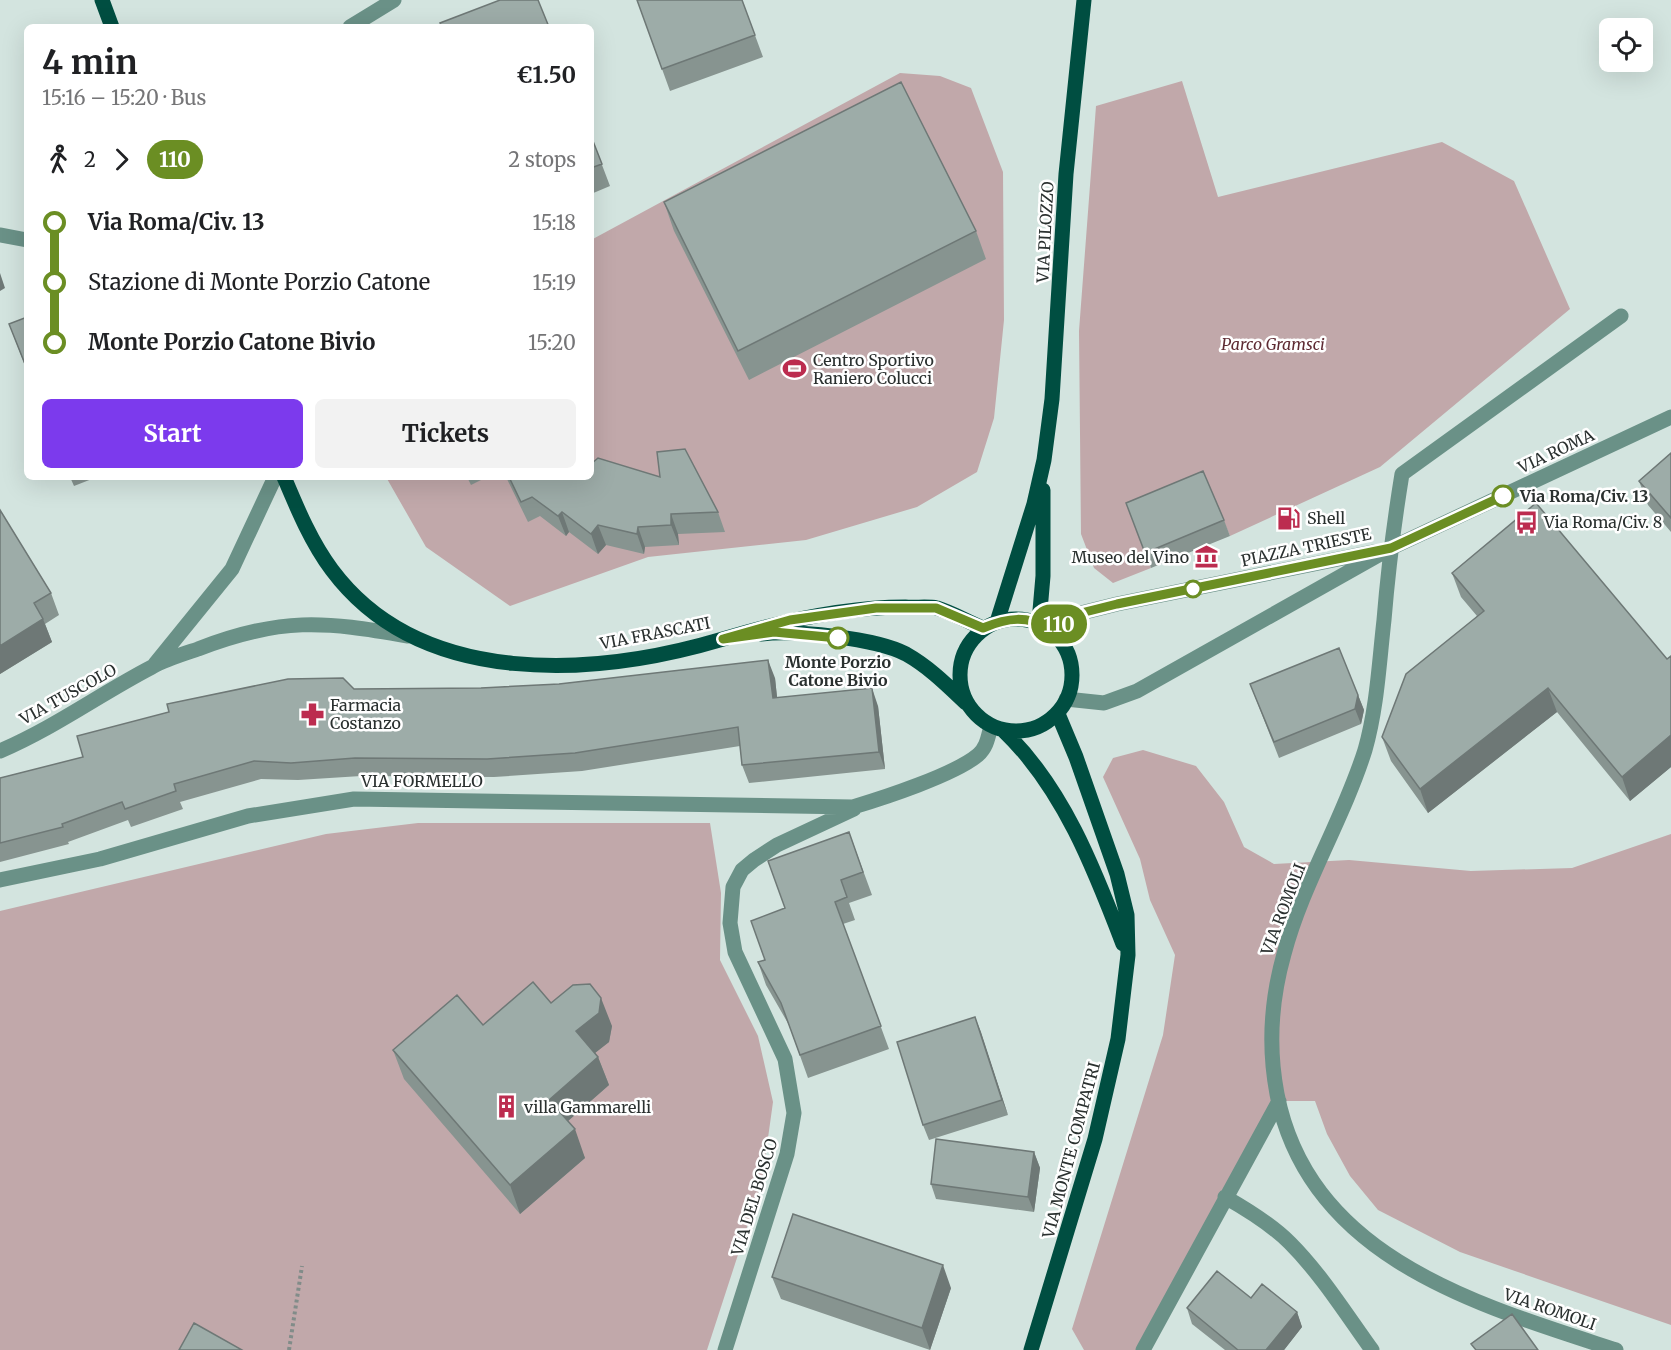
<!DOCTYPE html>
<html lang="en">
<head>
<meta charset="utf-8">
<style>
  :root { --surface:#fff; --page:#f2f2f2; --text:#202124; --muted:#757577; --accent:#7c3aed }
  body { margin:0; font-family:Merriweather,serif; background:var(--page); color:var(--text); height:100vh; display:flex; flex-direction:column; font-size:22px; white-space:nowrap }
  * { box-sizing:border-box; margin:0 }
  p { font-size:20px; color:var(--muted) }
  .icon { flex:none; width:33px; height:33px; fill:none; stroke:currentColor; stroke-width:2; stroke-linecap:round; stroke-linejoin:round }
  .map { position:relative; flex:1; overflow:hidden }
  .panel { position:absolute; left:24px; top:24px; width:570px; height:456px; display:flex; flex-direction:column; background:var(--surface); border-radius:9px; box-shadow:0 6px 24px #0002 }
  .panel>* { flex:none }
  .badge { padding:0 12px; border-radius:20px; font-size:21px; line-height:39px }
  .fabs { position:absolute; left:1599px; top:18px; display:grid; gap:12px }
  .fabs a { display:grid; place-items:center; width:54px; height:54px; border-radius:9px; background:var(--surface); box-shadow:0 6px 24px #0002; font-size:30px }
  .map>.badge { position:absolute; translate:-50% -50%; box-shadow:0 0 0 3px #fff }
  .legs { display:flex; align-items:center; gap:9px; height:66px; padding:0 18px; font-size:20px }
  .legs p { margin-inline-start:auto }
  .summary { display:flex; align-items:center; justify-content:space-between; height:102px; padding:0 18px }
  h1 { font-size:33px; font-weight:700; line-height:45px }
  .button { display:flex; gap:12px; margin-top:auto; padding:12px 18px }
  .button a { flex:1; height:69px; border-radius:9px; background:var(--accent); color:#fff; font-size:24px; font-weight:700; line-height:69px; text-align:center }
  .button a+a { background:var(--page); color:var(--text) }
  ul { padding:0 18px; list-style:none }
  li { display:flex; align-items:center; gap:21px; height:60px; font-size:22px }
  li i { display:grid; place-items:center; width:9px; height:100%; margin:0 8px; background:currentColor }
  li i::after { content:''; width:15px; height:15px; margin:-8px; border:4px solid; border-radius:50%; background:var(--surface) }
  li p { margin-inline-start:auto }
  li:first-child i { background:linear-gradient(#0000 50%,currentColor 0) }
  li:last-child i { background:linear-gradient(currentColor 50%,#0000 0) }
  .map>svg:first-child { display:block }
  .green { fill:#c1a8aa }
  .lines { fill:none; stroke-linecap:round; stroke-linejoin:round }
  .path { stroke:#818c89; stroke-width:4; stroke-dasharray:3 3; stroke-linecap:butt }
  .minor { stroke:#6a9187; stroke-width:15 }
  .major { stroke:#004e41; stroke-width:15 }
  .wall { fill:#879490 }
  .shaded-wall { fill:#6e7876 }
  .building { fill:#9daca8; stroke:#6e7876; stroke-width:1.5 }
  .line-1-casing { stroke:#fff; stroke-width:14 }
  .line-1 { stroke:#6b8e23; stroke-width:9 }
  .stop-1-dot { fill:#fff; stroke:#6b8e23; stroke-width:3 }
  .labels { text-anchor:middle; stroke-width:5; stroke-linejoin:round; paint-order:stroke }
  .street-label { font-size:16px; fill:#2a302f; stroke:#fff }
  .park-label { font-size:16px; font-style:italic; fill:#5e2b33; stroke:#fff }
  .poi-label { font-size:16px; fill:#2a302f; stroke:#fff; text-anchor:start }
  .stop-label { font-size:16px; font-weight:bold; fill:#2a302f; stroke:#fff; text-anchor:start }
</style>
</head>
<body>
<div class="map">
<svg width="1671" height="1350" viewBox="0 0 1671 1350">
  <rect width="100%" height="100%" fill="#d3e4df"/>
  <!-- green -->
  <path class="green" d="M900,73L940,76L971,88L1003,172L1004,320L994,418L977,472L917,507L806,540L648,557L510,606L426,547L386,477H591V240Z
    M1182,81L1218,197L1442,142L1514,181L1570,309L1380,467L1230,536L1209,486L1132,519L1151,568L1113,583L1094,568L1081,534L1079,331L1096,106Z
    M1143,750L1196,766L1224,802L1244,847L1274,864L1349,860L1471,871L1572,868L1671,834V1325L1460,1252L1378,1210L1350,1176L1327,1134L1315,1101H1279L1143,1350H1084L1072,1329L1163,1035L1175,955L1150,900L1140,859L1103,777L1113,758Z
    M418,823H710L721,893L720,960L758,1036L773,1102L762,1181L707,1350H0V911L326,834Z"/>
  <g class="lines">
    <!-- path -->
    <path class="path" d="M289,1350L302,1266"/>
    <!-- minor -->
    <path class="minor" d="M350,27L394,0
      M1,235L27,240
      M1051,628L1077,614L1117,604L1373,552
      M155,664L232,569L275,477
      M1066,699L1104,703L1137,691L1391,548L1671,417
      M0,751C54,728 100,694 152,667C166,659 183,654 198,649C280,617 324,621 408,636
      M0,880L100,859L248,816L354,799L853,807C883,798 954,775 978,755C987,747 988,737 991,726
      M1225,1197C1248,1210 1271,1224 1290,1243C1321,1274 1346,1314 1372,1350
      M725,1350L787,1154L794,1113L785,1059L735,952L730,923L733,887L742,870L754,860L777,845L854,809
      M1143,1350L1279,1101
      M1616,1350C1478,1305 1309,1258 1277,1094C1268,1047 1271,1000 1284,954C1302,885 1343,820 1365,750C1377,708 1379,664 1384,620C1388,571 1394,523 1402,474L1621,316"/>
    <!-- major -->
    <path class="major" d="M102,0L112,27
      M284,477C297,508 311,542 332,570C421,689 595,677 723,639C782,621 843,607 905,607C915,608 928,606 937,608C953,613 968,622 983,628
      M960 675a56 56 0 1 1 112 0a56 56 0 1 1-112 0Z
      M997,622L1034,504L1044,460L1052,399L1066,174L1084,0
      M1039,622L1043,576V490
      M761,634C796,630 875,638 906,654C929,667 947,685 966,703
      M1004,731C1063,788 1094,868 1123,944
      M1031,1350L1095,1139L1118,1039L1128,955L1127,915L1117,874L1076,757L1058,714"/>
  </g>
  <!-- wall -->
  <path class="wall" d="M637,0H742L763,57L670,91Z
    M591,136L610,186L591,194Z
    M664,202L976,231L986,259L749,380L674,231Z
    M27,317V371L9,324Z
    M1671,453V532L1648,505L1639,481Z
    M70,477H97L74,486Z
    M467,477H487L471,485Z
    M506,477H591L718,512L725,532L678,534L679,545L645,547L644,554L606,545L598,554L569,532L566,536L540,516L528,522Z
    M1126,503L1224,520L1230,536L1151,568Z
    M0,510L51,593L59,615L45,624L52,642L0,674Z
    M1452,573L1667,659L1671,656V767L1630,801L1557,712L1428,813L1391,761L1382,737L1477,616L1461,597Z
    M775,678L777,697L878,706L885,769L749,783L742,765L740,746L582,771L494,777L361,776L298,780L261,779L180,802L183,809L131,827L128,820L68,842L69,844L0,862V778L354,689L481,688Z
    M1250,684L1358,695L1364,710L1361,724L1279,758Z
    M849,832L872,895L849,903L855,920L843,924L889,1049L808,1078L789,1025L766,985L758,962L765,960Z
    M551,1003L612,1026L609,1042L595,1053L598,1057L609,1085L568,1121L585,1158L520,1214L404,1079L393,1050L483,1025Z
    M975,1017L1008,1115L929,1140L923,1125Z
    M1034,1152L1040,1168L1034,1212L936,1199L931,1184Z
    M772,1277L951,1288L930,1350L781,1299Z
    M1251,1298L1297,1312L1302,1327L1284,1350H1225L1192,1324L1187,1308Z"/>
  <!-- shaded-wall -->
  <path class="shaded-wall" d="M0,273L5,288L0,291Z
    M562,512L569,532L566,536L558,516Z
    M671,514L678,534L679,545L671,525Z
    M598,525L606,545L598,554L591,534Z
    M638,527L645,547L644,554L637,534Z
    M43,619L52,642L0,674V646Z
    M768,660L775,678L779,716L773,698Z
    M872,688L878,706L885,769L879,752Z
    M1548,688L1557,712L1428,813L1420,789Z
    M1358,695L1364,710L1361,724L1355,709Z
    M1671,735V767L1630,801L1622,777Z
    M601,998L612,1026L609,1042L586,1060L576,1031Z
    M975,1017L981,1032L1008,1115L1002,1100Z
    M598,1057L609,1085L560,1128L549,1100Z
    M575,1129L585,1158L520,1214L510,1185Z
    M1034,1152L1040,1168L1034,1212L1028,1197Z
    M943,1265L951,1288L930,1350L922,1328Z
    M1297,1312L1302,1327L1284,1350H1266Z"/>
  <!-- building -->
  <path class="building" d="M500,0H538L549,27H442L440,23Z
    M637,0H742L755,35L662,69Z
    M901,82L976,231L738,351L664,202Z
    M591,136L602,164L591,168Z
    M27,317V369L9,324Z
    M685,449L718,512L671,514V525L638,527L637,534L598,525L591,534L562,512L558,516L532,497L521,502L509,477H591V464L598,458L660,477L657,452Z
    M1671,453V518L1639,481Z
    M1203,471L1224,520L1145,553L1126,503Z
    M1536,503L1667,659L1671,656V735L1622,777L1548,688L1420,789L1382,737L1406,674L1484,611L1452,573Z
    M0,510L51,593L34,603L43,619L0,646Z
    M1339,648L1358,695L1355,709L1274,742L1250,684Z
    M768,660L773,698L872,688L879,752L742,765L738,727L575,753L487,759L355,758L291,763L254,761L174,784L176,791L125,809L122,802L62,824L63,827L0,843V778L83,757L77,736L169,712L167,704L288,679L343,678L354,689L481,688L559,684Z
    M849,832L863,872L841,880L847,897L835,902L881,1026L800,1055L781,1003L758,962L765,960L751,921L785,908L768,861Z
    M533,982L551,1003L573,985L590,984L601,998L599,1013L576,1031L598,1057L549,1100L575,1129L510,1185L393,1050L457,995L483,1025Z
    M975,1017L1002,1100L923,1125L897,1042Z
    M936,1139L1034,1152L1028,1197L931,1184Z
    M793,1214L943,1265L922,1328L772,1277Z
    M1217,1271L1251,1298L1262,1284L1297,1312L1266,1350H1238L1187,1308Z
    M1512,1314L1538,1350H1476L1471,1344Z
    M194,1323L242,1350H179Z"/>
  <g class="lines">
    <defs>
      <path id="line-1" d="M838,638L774,632L723,639L790,620L876,608H936L983,628C1009,617 1026,616 1051,628L1077,614L1117,604L1391,548L1503,496"/>
    </defs>
    <!-- line-1 casing -->
    <use href="#line-1" class="line-1-casing"/>
    <!-- line-1 -->
    <use href="#line-1" class="line-1"/>
  </g>
  <!-- icons -->
  <defs>
    <symbol id="stadium-bare" viewBox="-9 -9 18 18"><path d="M0-5a6.5 5 0 1 0 0 10a6.5 5 0 1 0 0-10ZM-3.5-1.8h7v3.6h-7Z" fill="#bc2c4f" stroke="#fff" stroke-width="2.5" paint-order="stroke"/></symbol>
    <symbol id="fuel-bare" viewBox="-9 -9 18 18"><path d="M-5.5-6h7V0h2V4h1.3V-2.5L3-4.5l.8-.8L6-3V5H2.5V1h-1V6h-7ZM-4.2-4.7v3.2H.2V-4.7Z" fill="#bc2c4f" stroke="#fff" stroke-width="2.5" paint-order="stroke"/></symbol>
    <symbol id="bus-bare" viewBox="-9 -9 18 18"><path d="M-5-6H5V4H4V6H2V4H-2V6H-4V4H-5ZM-3.5-4V0h7V-4ZM-3.5 1.2v1.5H-2V1.2ZM2 1.2v1.5H3.5V1.2Z" fill="#bc2c4f" stroke="#fff" stroke-width="2.5" paint-order="stroke"/></symbol>
    <symbol id="museum-bare" viewBox="-9 -9 18 18"><path d="M0-6L6-3V-2H-6V-3ZM-5-1h2V3h-2ZM-1-1h2V3h-2ZM3-1h2V3H3ZM-6 4H6V6H-6Z" fill="#bc2c4f" stroke="#fff" stroke-width="2.5" paint-order="stroke"/></symbol>
    <symbol id="pharmacy-bare" viewBox="-9 -9 18 18"><path d="M-2-6h4v4h4v4h-4v4h-4v-4h-4v-4h4Z" fill="#bc2c4f" stroke="#fff" stroke-width="2.5" paint-order="stroke"/></symbol>
    <symbol id="building-bare" viewBox="-9 -9 18 18"><path d="M-4-6H4V6H1V3H-1V6H-4ZM-2.5-4.3h1.7v1.8h-1.7ZM.8-4.3h1.7v1.8H.8ZM-2.5-1h1.7V.8h-1.7ZM.8-1h1.7V.8H.8Z" fill="#bc2c4f" stroke="#fff" stroke-width="2.5" paint-order="stroke"/></symbol>
  </defs>
  <g fill-rule="evenodd">
    <use href="#stadium-bare" x="778" y="352" width="33" height="33"/>
    <use href="#fuel-bare" x="1272" y="502" width="33" height="33"/>
    <use href="#bus-bare" x="1510" y="506" width="33" height="33"/>
    <use href="#museum-bare" x="1190" y="540" width="33" height="33"/>
    <use href="#pharmacy-bare" x="296" y="698" width="33" height="33"/>
    <use href="#building-bare" x="490" y="1090" width="33" height="33"/>
  </g>
  <!-- markers -->
  <g class="stop-1-dot">
    <circle cx="1503" cy="496" r="10"/>
    <circle cx="1193" cy="589" r="8"/>
    <circle cx="838" cy="638" r="10"/>
  </g>
  <g class="labels">
    <!-- street labels -->
    <g class="street-label">
      <text transform="translate(1045 232) rotate(-87)" y="6">VIA PILOZZO</text>
      <text transform="translate(1556 451) rotate(-25)" y="6">VIA ROMA</text>
      <text transform="translate(1306 547) rotate(-12)" y="6">PIAZZA TRIESTE</text>
      <text transform="translate(655 633) rotate(-11)" y="6">VIA FRASCATI</text>
      <text transform="translate(68 694) rotate(-29)" y="6">VIA TUSCOLO</text>
      <text x="422" y="787">VIA FORMELLO</text>
      <text transform="translate(1283 909) rotate(-69)" y="6">VIA ROMOLI</text>
      <text transform="translate(1071 1150) rotate(-75)" y="6">VIA MONTE COMPATRI</text>
      <text transform="translate(754 1197) rotate(-73)" y="6">VIA DEL BOSCO</text>
      <text transform="translate(1550 1309) rotate(19)" y="6">VIA ROMOLI</text>
    </g>
    <!-- park labels -->
    <g class="park-label">
      <text x="1273" y="350">Parco Gramsci</text>
    </g>
    <!-- poi labels -->
    <g class="poi-label">
      <text x="813" y="366">Centro Sportivo<tspan x="813" dy="18">Raniero Colucci</tspan></text>
      <text x="1307" y="524">Shell</text>
      <text x="1544" y="528">Via Roma/Civ. 8</text>
      <text x="1189" y="563" text-anchor="end">Museo del Vino</text>
      <text x="330" y="711">Farmacia<tspan x="330" dy="18">Costanzo</tspan></text>
      <text x="524" y="1113">villa Gammarelli</text>
    </g>
    <!-- stop labels -->
    <g class="stop-label">
      <text x="1520" y="502">Via Roma/Civ. 13</text>
      <text x="838" y="668" text-anchor="middle">Monte Porzio<tspan x="838" dy="18">Catone Bivio</tspan></text>
    </g>
  </g>
</svg>
<div class="fabs">
<a><svg class="icon" aria-label="locate" viewBox="0 0 24 24"><circle cx="12" cy="12" r="6"/><path d="M12 2v4M12 18v4M2 12h4M18 12h4"/></svg></a>
</div>
<b class="badge" style="left:1059px;top:624px;background:#6b8e23;color:#fff">110</b>
<section class="panel">
<div class="summary"><div><h1>4 min</h1><p>15:16 – 15:20 · Bus</p></div><b>€1.50</b></div>
<div class="legs"><svg class="icon" aria-label="walk" viewBox="0 0 24 24"><circle cx="13" cy="4" r="2"/><path d="M13 8l-2 6 4 7M11 14l-3 7M7 12l3-4h3l4 4"/></svg>2<svg class="icon" aria-label="forward" viewBox="0 0 24 24"><path d="M9 5l7 7-7 7"/></svg><b class="badge" style="background:#6b8e23;color:#fff">110</b><p>2 stops</p></div>
<ul>
<li><i style="color:#6b8e23"></i><b>Via Roma/Civ. 13</b><p>15:18</p></li>
<li><i style="color:#6b8e23"></i><span>Stazione di Monte Porzio Catone</span><p>15:19</p></li>
<li><i style="color:#6b8e23"></i><b>Monte Porzio Catone Bivio</b><p>15:20</p></li>
</ul>
<div class="button"><a>Start</a><a>Tickets</a></div>
</section>
</div>
</body>
</html>
